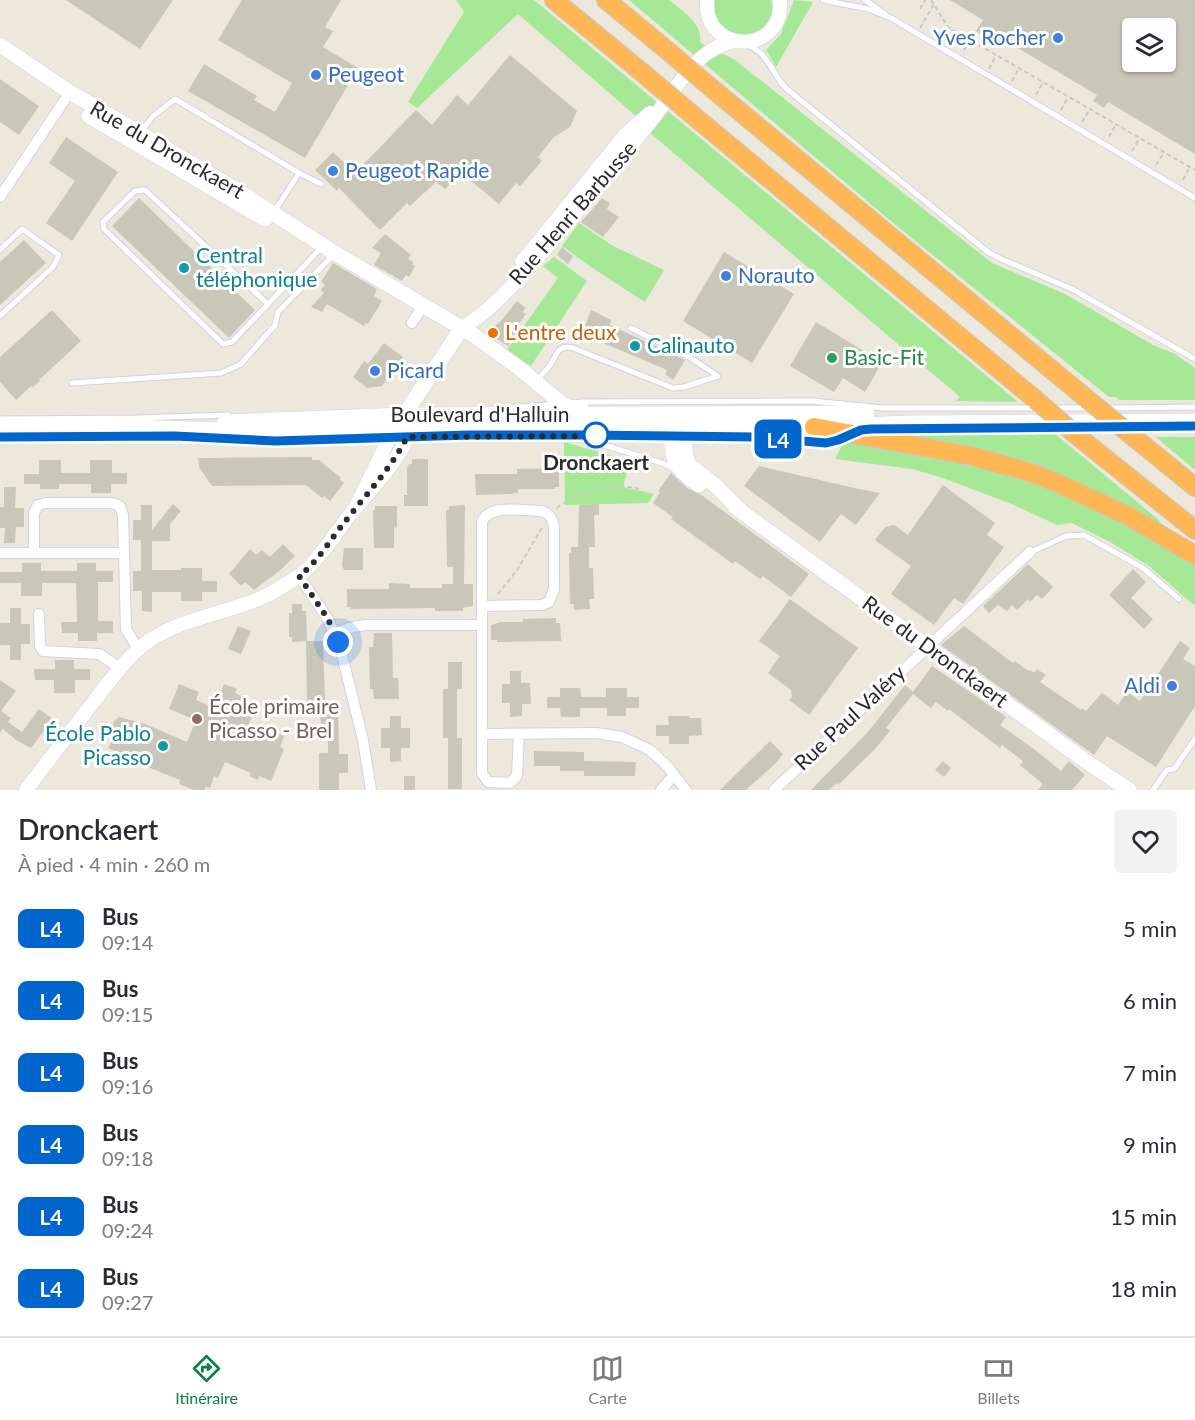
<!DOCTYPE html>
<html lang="fr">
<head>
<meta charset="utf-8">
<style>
  :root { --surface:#fff; --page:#f2f2f3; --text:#2b2b33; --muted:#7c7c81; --line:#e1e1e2; --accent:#0b8043 }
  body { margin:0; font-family:Lato,sans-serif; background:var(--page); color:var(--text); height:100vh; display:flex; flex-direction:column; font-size:22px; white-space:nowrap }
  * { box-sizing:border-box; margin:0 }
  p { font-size:20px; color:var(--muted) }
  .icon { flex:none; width:33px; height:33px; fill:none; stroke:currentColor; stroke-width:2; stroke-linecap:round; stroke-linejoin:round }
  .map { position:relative; height:790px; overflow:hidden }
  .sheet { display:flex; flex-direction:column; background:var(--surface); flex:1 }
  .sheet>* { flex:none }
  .badge { padding:0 12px; border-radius:9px; font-size:21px; line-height:39px }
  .tools { position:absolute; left:1122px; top:18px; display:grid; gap:12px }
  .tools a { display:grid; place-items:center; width:54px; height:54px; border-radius:6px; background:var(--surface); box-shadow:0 2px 4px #0004; font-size:30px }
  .you { position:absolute; width:30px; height:30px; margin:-15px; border:4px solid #fff; border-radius:50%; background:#1a73e8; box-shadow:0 0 0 9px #1a73e833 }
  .map>.badge { position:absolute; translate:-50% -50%; box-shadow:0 0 0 3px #fff }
  .round { display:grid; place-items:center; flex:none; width:63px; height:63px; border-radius:6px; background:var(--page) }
  .head { display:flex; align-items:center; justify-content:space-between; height:102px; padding:0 18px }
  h1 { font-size:28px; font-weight:600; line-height:45px }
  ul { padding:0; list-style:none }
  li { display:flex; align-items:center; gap:18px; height:72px; padding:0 18px }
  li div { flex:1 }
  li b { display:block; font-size:22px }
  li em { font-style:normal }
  li .badge { min-width:66px; font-weight:700; text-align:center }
  .dock { display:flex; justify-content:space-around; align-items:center; height:84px; border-top:2px solid var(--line); background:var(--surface); font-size:16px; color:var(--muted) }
  .dock a { display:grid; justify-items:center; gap:3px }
  .dock .selected { color:var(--accent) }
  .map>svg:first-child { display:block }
  .green { fill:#a5e895 }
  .building { fill:#c9c6ba; fill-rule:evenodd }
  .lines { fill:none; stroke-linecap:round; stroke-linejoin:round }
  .service-casing { stroke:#d1d2e4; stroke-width:7 }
  .minor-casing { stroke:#d1d2e4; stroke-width:12 }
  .tertiary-casing { stroke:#d1d2e4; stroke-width:15 }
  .secondary-casing { stroke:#d1d2e4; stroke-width:16 }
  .motorway-casing { stroke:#c8c8c8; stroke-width:20 }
  .path { stroke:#c8c8c8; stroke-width:2; stroke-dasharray:4.5 3; stroke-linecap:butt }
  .service { stroke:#fff; stroke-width:5 }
  .minor { stroke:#fff; stroke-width:10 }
  .tertiary { stroke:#fff; stroke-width:14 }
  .secondary { stroke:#fff; stroke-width:15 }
  .motorway { stroke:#ffb655; stroke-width:18 }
  .motorway-bridge-casing { stroke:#c8c8c8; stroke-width:20; stroke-linecap:butt }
  .motorway-bridge { stroke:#ffb655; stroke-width:18 }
  .line-casing { stroke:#fff; stroke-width:14 }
  .line { stroke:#06c; stroke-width:9 }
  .walk { stroke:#2b2b2b; stroke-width:6; stroke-dasharray:0 10.8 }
  .shop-dot { fill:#3f7fe0; stroke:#fff; stroke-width:2 }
  .culture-dot { fill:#0f9aa8; stroke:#fff; stroke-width:2 }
  .food-dot { fill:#e8710a; stroke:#fff; stroke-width:2 }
  .leisure-dot { fill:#2e9e5b; stroke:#fff; stroke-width:2 }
  .stop-dot { fill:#fff; stroke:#06c; stroke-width:3 }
  .education-dot { fill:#8d6e63; stroke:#fff; stroke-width:2 }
  .labels { text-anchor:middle; stroke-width:6; stroke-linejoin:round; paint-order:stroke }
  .shop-label { font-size:21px; fill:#366cbe; stroke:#fff; text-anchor:start }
  .street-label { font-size:21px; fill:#2b2b2b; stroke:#fff }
  .culture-label { font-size:21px; fill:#0d838f; stroke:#fff; text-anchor:start }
  .food-label { font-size:21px; fill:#c56008; stroke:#fff; text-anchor:start }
  .leisure-label { font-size:21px; fill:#27864d; stroke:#fff; text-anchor:start }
  .stop-label { font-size:21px; font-weight:bold; fill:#2b2b2b; stroke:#fff }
  .education-label { font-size:21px; fill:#785e54; stroke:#fff; text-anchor:start }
</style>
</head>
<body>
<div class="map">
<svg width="1195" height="790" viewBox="0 0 1195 790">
  <rect width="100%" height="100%" fill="#ede8dc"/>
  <!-- green -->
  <path class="green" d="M456,0H534L1018,402L956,401L960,397L649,132L651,129L518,14L417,108L408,102L464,12Z
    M629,0H669C682,11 703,23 700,42L717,55L724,54L735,60L992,263L1065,294L1153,345L1175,354L1195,368V400H1119L1116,397H1109L892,222Z
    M715,0H771C783,42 707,50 715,0Z
    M794,0L813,2L776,67L766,50L781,34Z
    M579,223L613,246L664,270L645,302L594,269L562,246Z
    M554,257L587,281L531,366L507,350L558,278L543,266Z
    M895,433H1054L1160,521L1150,536L1195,565V606L1149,566L1112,543L1072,523L1057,525L1014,505L943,478L912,469L835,459L845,440Z
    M1156,437H1195V470Z
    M564,442L630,461L623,487L654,494L648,503L565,505Z"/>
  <!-- building -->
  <path class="building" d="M66,0H173L140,49Z
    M242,0H341L325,27L333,31L323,47L358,68L305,158L188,91L204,64L257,96L254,100L275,112L292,83L218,40Z
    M950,0H1195V154L1108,102L1104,108L1093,101L1097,95L996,35L992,42L976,31L983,20ZM1132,28H1166V62H1132Z
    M510,55L577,111L570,127L554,137L538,157L542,161L520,186L516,183L499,204L461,173L445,189L436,182L410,206L407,203L380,230L339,188L337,191L315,170L333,152L355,173L416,110L432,125L457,95L468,105Z
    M0,79L39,106L19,135L0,122Z
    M66,137L118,172L72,241L46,223L75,181L49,163Z
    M139,198L255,310L229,338L112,226Z
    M602,198L610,203L607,209L619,217L603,237L581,222Z
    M385,234L411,255L408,259L413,262L412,265L415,266L409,277L406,275L402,281L374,265L381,253L372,248Z
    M24,240L46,263L0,305V262Z
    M562,247L573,256L568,264L557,255Z
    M724,252L759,273L761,269L773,276L771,280L794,294L752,363L683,321Z
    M333,263L377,289L374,296L382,301L368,324L366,323L364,326L327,304L322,312L311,307L324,293L321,290L325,285L321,282Z
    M517,301L526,308L522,312L526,314L518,325L521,327L508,346L489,334V330L500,322Z
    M52,310L81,341L39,380L40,381L33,387L31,386L16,400L0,382V357Z
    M591,310L611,320L610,325L685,360L673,380L665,374L667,370L582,334Z
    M816,322L882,362L865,392L843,378L834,392L790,366Z
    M384,343L403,357L382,386L367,388L353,377L364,361L368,364Z
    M312,457V460H319L341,478L340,480L344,483L330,501L324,496L322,498L306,485L212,486L199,467L198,458Z
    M412,459H428V506H404V495H407V468L409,464H412Z
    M39,460H61V473H90V460H112V473H127V484H111V493H91V484H59V489H40V484H24V474H39Z
    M759,466L859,489L880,493L856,525L841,514L820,542L744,486Z
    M559,468V487H555V489H518V493H513V494L476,495L475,474H517V469Z
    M671,473L687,488L700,494L809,574L791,597L763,576L760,579L735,561L733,564L671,519L673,517L653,503L660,492L658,491Z
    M943,485L995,523L987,535L1004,547L963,604L954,598L934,625L891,594L911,566L875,540L885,527L894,525L908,535Z
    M4,487H16L15,508H24V527H16L15,543H4L5,528H0V507H4Z
    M173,504L181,511L170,524V541H152V570H181V568H202V581H217V592H202V601H181V592H152V612L142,611V591H133V571H141V540H133V520H141V505H152V530Z
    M599,504V515H594L595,547H589V568H593L594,599H589L590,609L574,610V604H570L569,553H571V547H578L579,505Z
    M465,505L464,584H473V606L463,608V611H435V608L351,609V607H347V589H389V583L410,584V588H442V584H453V567H447L446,510H449V506Z
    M375,506H397V528L394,527V548H374L373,510H375Z
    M283,544L295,556L278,572L254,590L245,582L241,586L229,574L250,549L256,555L262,550L270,557Z
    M344,548H363V570H344L342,565Z
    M22,563H41V571H77V563H96V571H113V582H98V621H113V633H97V641H78V633H62L61,622H77L76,583H42V596H21V583H0V572H22Z
    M1028,564L1053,587L1042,599L1037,595L1030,602L1028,599L1017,610L1012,605L1007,611L998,605L989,613L983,606Z
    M1133,569L1146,582L1131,598L1153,619L1144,629L1109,595Z
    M790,599L858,648L809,715L789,700L792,697L791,690L768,673L780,656L759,641Z
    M292,604H302V611H306L307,641L292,642V637H289V613H292Z
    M10,608H21V624H30V644H21V660H10V645H0V623H10Z
    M556,618V623H560L561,641L497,642V640H491V625L501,622H523V619Z
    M238,626L251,631L241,654L228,649Z
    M964,626L1013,663L1015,661L1027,670L1035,672L1037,669L1046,675L1040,682L1081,710L1082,708L1086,711L1102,693L1118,705L1127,692L1140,701L1180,641L1190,648L1183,659L1195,666V706L1156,767L1107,736L1094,755L941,645Z
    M374,633H392L393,678H398L399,699H374L373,689H370L369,647H373Z
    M306,641H323L325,703H337L338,707L339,754H348V773H339V790H319V753H328V733L324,734V729H321L320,703H307Z
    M55,660H74V669H90V680H75V693H54V680H35L34,669H55Z
    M448,662H462V689H457V738H462V789H448V738H443V689H448Z
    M932,666L1006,717L1000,725L1034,749L1061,771L1069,761L1085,775L1072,790H1038L1043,784L1020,765L1023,761L1002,745L1000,748L949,709L948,711L936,702L931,708L913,694L886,728L890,731L874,750L838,785L837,783L829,790H811L867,733L905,685L913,692Z
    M510,671H521V683H530L531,704H522V716L510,717V703H502V684H510Z
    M0,680L16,691L1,711L11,718L8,722L22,732L39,709L53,719L31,748L16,740L3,729L0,733Z
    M179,684L199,692L196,700L215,708L224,684L237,689L235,693L246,698L245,702L256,706L248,726L270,735L272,731L284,736L280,747L284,749L271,781L259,776L258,780L249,776L251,773L225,762L218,778L214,776L210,788L206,786L204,790H194L179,784L180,780L130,760L131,758L108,748L116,732L112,729L114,721L119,717L145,724L187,742L196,720L169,709Z
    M560,688H580L581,697H606V688H627V697H639V708H626V716H607V708H580V717H561L560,708H547V697H560Z
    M390,716H401V728H410V748H401V761L390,762V748H381V728H390Z
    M668,716H689V718H701L702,735L689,736V744H669V736H656V725H669Z
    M770,741L783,754L777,762L746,790H720Z
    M534,751L584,752V761L636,762L635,776H584V771H560V766H534Z
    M943,761L951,768L944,777L935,770Z
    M404,776H415V790H404Z"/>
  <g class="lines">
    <defs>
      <path id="service" d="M823,0L868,9L891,18L1195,198
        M865,0L885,14
        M748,45C771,55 771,75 788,90L988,252L1001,259L1072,289L1195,359
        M140,133L153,116L175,99L299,173L274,212
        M299,173L321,184
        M0,250L22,229L59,255L53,267L0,316
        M268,304L145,190L135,191L103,222L104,229L223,344L232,342L321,248
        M631,328L689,357L718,376
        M537,380C542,375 547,369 551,364C558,352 558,345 573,348L673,388L684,387L718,376
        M72,383L221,373L241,364L275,325L278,312L334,254
        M579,402L812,401L883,408H1037
        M510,408L558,404
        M1053,408H1091
        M1107,408L1195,407
        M0,419L137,418L228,415
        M569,434L665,464L674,469
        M607,436L670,437
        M0,437L175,436L275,441L499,435
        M685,437C709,437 732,436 755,437C783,438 817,450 843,438
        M1031,552L1066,536L1084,535L1143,568L1179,599
        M1153,790L1167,770L1174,769L1195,739"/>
      <path id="minor" d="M0,197L64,101
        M412,323L423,306
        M0,553H124
        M34,553V513L38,505L46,503H112L120,506L123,515L126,629L138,649
        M299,576L328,619L341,651L363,740L371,790
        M482,606L542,605L549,602L554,589V527C553,518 549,513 541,511C524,511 489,503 482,522V773L488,782L510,783L517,776L519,734
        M39,614L40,646L43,651L99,654L120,668
        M335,633L349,628L365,625H482
        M482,734L596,733L622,737L650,750L668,767L686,790
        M661,790L674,775
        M774,790L1030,552"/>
      <path id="tertiary" d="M707,0C703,55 784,56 780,0
        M522,262L626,134L650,113
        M462,328C487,314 509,289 529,267C571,220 611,170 651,121C675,92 694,49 734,41
        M26,790C48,761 70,732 92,704C108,683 123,662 143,645C182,615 231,615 273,592C284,585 297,579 307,569C324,553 337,531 352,512C364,497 427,434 404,415L394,429L354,510"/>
      <path id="secondary" d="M0,45L68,91L235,189L335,253L475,336L519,368L561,403L568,407L581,408
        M89,116L265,219
        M404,415L462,328
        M674,419C672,427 672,435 672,443C672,465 682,473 699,485
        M683,420L685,429V453L689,465L716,486L742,512
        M225,422L404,415L867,413
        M0,427H126L290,432L442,427L685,429L814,427L906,423L1195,421
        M735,507L1087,762L1129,790"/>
      <path id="motorway" d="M554,0L644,74
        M606,0L662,46
        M715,91L1087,399
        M701,122L1036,400
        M814,427L972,456L1032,473L1062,485L1130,517L1195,555
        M1076,435L1195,530
        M1131,435L1195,487"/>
    </defs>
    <!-- service casing -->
    <use href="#service" class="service-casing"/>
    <!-- minor casing -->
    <use href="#minor" class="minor-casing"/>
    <!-- tertiary casing -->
    <use href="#tertiary" class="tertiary-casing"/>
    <!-- secondary casing -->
    <use href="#secondary" class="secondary-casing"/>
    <!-- motorway casing -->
    <use href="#motorway" class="motorway-casing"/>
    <!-- path -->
    <path class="path" d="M931,0L948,27L1195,170
      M920,9L925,0
      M920,28L934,4
      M940,37L948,27
      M964,50L969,40
      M989,69L996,55
      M1012,81L1019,68
      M1036,95L1043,82
      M1061,110L1068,97
      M1082,122L1090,109
      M1109,137L1116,124
      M1132,151L1140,138
      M1156,165L1164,152
      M1183,180L1190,167
      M557,508C575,492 616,482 639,489
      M498,594L517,570L543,526"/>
    <!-- service -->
    <use href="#service" class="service"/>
    <!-- minor -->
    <use href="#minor" class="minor"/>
    <!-- tertiary -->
    <use href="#tertiary" class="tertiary"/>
    <!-- secondary -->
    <use href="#secondary" class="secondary"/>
    <!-- motorway -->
    <use href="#motorway" class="motorway"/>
    <defs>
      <path id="motorway-bridge" d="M662,46L715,91
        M644,74L701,122
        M1087,399L1131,435
        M1036,400L1076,435"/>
    </defs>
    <!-- motorway-bridge casing -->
    <use href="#motorway-bridge" class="motorway-bridge-casing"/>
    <!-- motorway-bridge -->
    <use href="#motorway-bridge" class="motorway-bridge"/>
  </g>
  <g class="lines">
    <defs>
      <path id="line" d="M0,437L175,436L275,441L469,435H586L756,437L826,443L838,440L861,430L871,429L1195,426"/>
    </defs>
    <!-- line casing -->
    <use href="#line" class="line-casing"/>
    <!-- line -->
    <use href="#line" class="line"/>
    <!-- walk -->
    <path class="walk" d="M338,642L328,619L299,576C317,563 330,540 344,523C366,494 391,469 407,437L603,436L596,435"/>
  </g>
  <!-- markers -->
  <g class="shop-dot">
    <circle cx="1058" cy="38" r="6"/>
    <circle cx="316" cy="75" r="6"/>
    <circle cx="333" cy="171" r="6"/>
    <circle cx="726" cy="276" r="6"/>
    <circle cx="375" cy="371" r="6"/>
    <circle cx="1172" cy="686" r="6"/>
  </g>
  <g class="culture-dot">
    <circle cx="184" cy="268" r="6"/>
    <circle cx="635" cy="346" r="6"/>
    <circle cx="163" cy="746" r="6"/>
  </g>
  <circle class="food-dot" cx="493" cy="333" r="6"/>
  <circle class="leisure-dot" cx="832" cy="358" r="6"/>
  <circle class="stop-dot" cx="596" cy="435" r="12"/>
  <circle class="education-dot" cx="197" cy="719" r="6"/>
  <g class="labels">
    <!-- shop labels -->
    <g class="shop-label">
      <text x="1046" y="45" text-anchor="end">Yves Rocher</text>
      <text x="328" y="82">Peugeot</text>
      <text x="345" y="178">Peugeot Rapide</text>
      <text x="738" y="283">Norauto</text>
      <text x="387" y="378">Picard</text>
      <text x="1160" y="693" text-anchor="end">Aldi</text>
    </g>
    <!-- street labels -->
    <g class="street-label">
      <text transform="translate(167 150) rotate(30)" y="7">Rue du Dronckaert</text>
      <text transform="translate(573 213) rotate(-49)" y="7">Rue Henri Barbusse</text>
      <text x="480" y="422">Boulevard d'Halluin</text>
      <text transform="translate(935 652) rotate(36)" y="7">Rue du Dronckaert</text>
      <text transform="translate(850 718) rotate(-43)" y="7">Rue Paul Valéry</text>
    </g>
    <!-- culture labels -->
    <g class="culture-label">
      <text x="196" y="263">Central<tspan x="196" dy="24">téléphonique</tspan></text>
      <text x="647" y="353">Calinauto</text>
      <text x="151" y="741" text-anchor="end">École Pablo<tspan x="151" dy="24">Picasso</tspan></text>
    </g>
    <!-- food labels -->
    <g class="food-label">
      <text x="505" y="340">L'entre deux</text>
    </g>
    <!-- leisure labels -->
    <g class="leisure-label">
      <text x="844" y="365">Basic-Fit</text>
    </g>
    <!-- stop labels -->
    <g class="stop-label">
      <text x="596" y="470">Dronckaert</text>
    </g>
    <!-- education labels -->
    <g class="education-label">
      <text x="209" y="714">École primaire<tspan x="209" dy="24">Picasso - Brel</tspan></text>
    </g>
  </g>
</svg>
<div class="tools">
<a><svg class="icon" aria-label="layers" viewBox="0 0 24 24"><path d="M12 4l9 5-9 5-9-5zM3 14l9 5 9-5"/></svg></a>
</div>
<div class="you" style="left:338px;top:642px"></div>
<b class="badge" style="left:778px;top:439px;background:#06c;color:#fff">L4</b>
</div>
<section class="sheet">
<div class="head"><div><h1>Dronckaert</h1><p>À pied · 4 min · 260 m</p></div><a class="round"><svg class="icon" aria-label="heart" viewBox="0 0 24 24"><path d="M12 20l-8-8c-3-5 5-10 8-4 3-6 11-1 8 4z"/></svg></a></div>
<ul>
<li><span class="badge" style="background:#06c;color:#fff">L4</span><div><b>Bus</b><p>09:14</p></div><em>5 min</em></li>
<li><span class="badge" style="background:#06c;color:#fff">L4</span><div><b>Bus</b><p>09:15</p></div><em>6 min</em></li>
<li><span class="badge" style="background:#06c;color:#fff">L4</span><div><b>Bus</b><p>09:16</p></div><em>7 min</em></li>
<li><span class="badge" style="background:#06c;color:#fff">L4</span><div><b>Bus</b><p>09:18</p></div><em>9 min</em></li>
<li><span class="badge" style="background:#06c;color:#fff">L4</span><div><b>Bus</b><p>09:24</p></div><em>15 min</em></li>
<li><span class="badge" style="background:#06c;color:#fff">L4</span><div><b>Bus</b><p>09:27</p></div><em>18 min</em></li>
</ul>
</section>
<nav class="dock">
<a class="selected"><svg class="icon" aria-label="directions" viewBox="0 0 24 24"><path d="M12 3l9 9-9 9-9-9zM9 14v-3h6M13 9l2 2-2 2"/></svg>Itinéraire</a>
<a><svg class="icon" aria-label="map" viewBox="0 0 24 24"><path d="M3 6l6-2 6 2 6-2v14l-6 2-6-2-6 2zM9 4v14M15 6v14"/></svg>Carte</a>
<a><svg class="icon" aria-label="tickets" viewBox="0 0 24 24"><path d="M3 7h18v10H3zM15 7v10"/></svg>Billets</a>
</nav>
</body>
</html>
